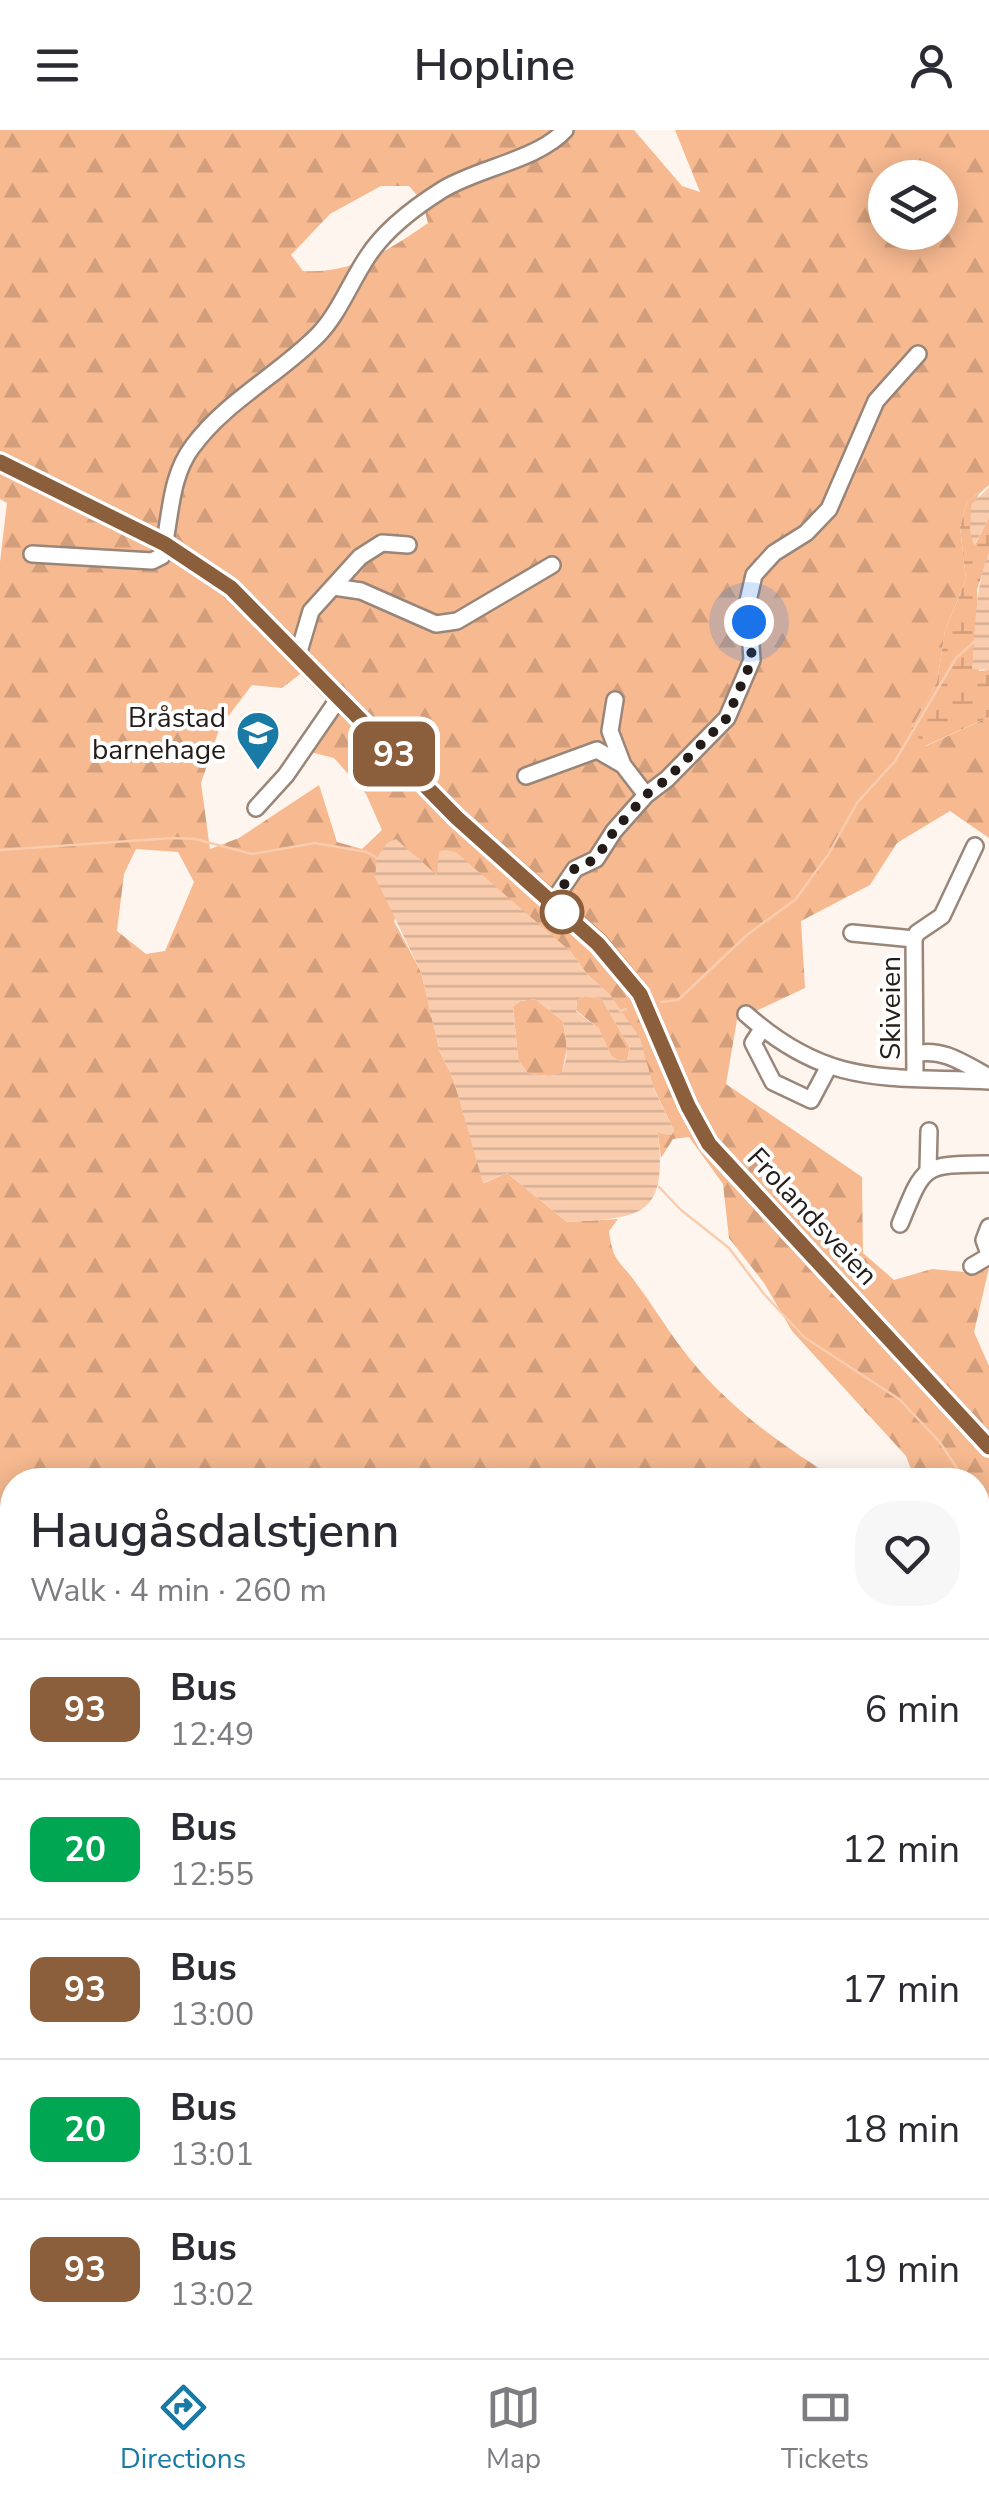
<!DOCTYPE html>
<html lang="en">
<head>
<meta charset="utf-8">
<style>
  :root { --surface:#fff; --page:#f7f7f7; --text:#2b2b33; --muted:#7c7c81; --line:#e1e1e2; --accent:#197aa6 }
  body { margin:0; font-family:"Nunito Sans",sans-serif; background:var(--page); color:var(--text); height:100vh; display:flex; flex-direction:column; font-size:38px; white-space:nowrap }
  * { box-sizing:border-box; margin:0 }
  p { font-size:32px; color:var(--muted) }
  .icon { flex:none; width:55px; height:55px; fill:none; stroke:currentColor; stroke-width:2; stroke-linecap:round; stroke-linejoin:round }
  .map { position:relative; flex:1; overflow:hidden }
  .drawer { position:absolute; left:0px; top:1338px; width:990px; height:892px; display:flex; flex-direction:column; background:var(--surface); border-radius:40px 40px 0 0; box-shadow:0 5px 25px #0003 }
  .drawer>* { flex:none }
  .badge { padding:0 20px; border-radius:15px; font-size:35px; line-height:65px }
  .fabs { position:absolute; left:868px; top:30px; display:grid; gap:20px }
  .fabs a { display:grid; place-items:center; width:90px; height:90px; border-radius:50%; background:var(--surface); box-shadow:0 5px 25px #0003; font-size:50px }
  .you { position:absolute; width:50px; height:50px; margin:-25px; border:8px solid #fff; border-radius:50%; background:#1a73e8; box-shadow:0 0 0 15px #1a73e833 }
  .map>.badge { position:absolute; translate:-50% -50%; box-shadow:0 0 0 5px #fff }
  .round { display:grid; place-items:center; flex:none; width:105px; height:105px; border-radius:40px; background:var(--page) }
  .headline { display:flex; align-items:center; justify-content:space-between; height:170px; padding:0 30px }
  h1 { font-size:48px; font-weight:600; line-height:75px }
  ul { padding:0; list-style:none }
  li { display:flex; align-items:center; gap:30px; height:140px; padding:0 30px; border-top:2px solid var(--line) }
  li div { flex:1 }
  li b { display:block; font-size:38px }
  li em { font-style:normal }
  li .badge { min-width:110px; font-weight:700; text-align:center }
  header { display:flex; justify-content:space-between; align-items:center; height:130px; padding:0 30px; background:var(--surface); font-size:45px; font-weight:600 }
  .menu { display:flex; justify-content:space-around; align-items:center; height:140px; border-top:2px solid var(--line); background:var(--surface); font-size:28px; color:var(--muted) }
  .menu a { display:grid; justify-items:center; gap:5px }
  .menu .active { color:var(--accent) }
  .map>svg:first-child { display:block }
  .forest { fill:url(#forest-firs); fill-rule:evenodd }
  .wetland { fill:url(#wetland-marsh) }
  .water { fill:url(#water-rules); fill-rule:evenodd }
  .lines { fill:none; stroke-linecap:round; stroke-linejoin:round }
  .stream { stroke:#faccae; stroke-width:2.5 }
  .minor-casing { stroke:#998679; stroke-width:20 }
  .major-casing { stroke:#b28160; stroke-width:22 }
  .minor { stroke:#fff; stroke-width:15 }
  .major { stroke:#ffd4b6; stroke-width:18 }
  .rail { stroke:#7d7470; stroke-width:2.5; stroke-dasharray:15 8; stroke-linecap:butt }
  .line-casing { stroke:#fff; stroke-width:22 }
  .line { stroke:#8b5e3c; stroke-width:15 }
  .walk { stroke:#241c18; stroke-width:10; stroke-dasharray:0 18 }
  .stop-dot { fill:#fff; stroke:#8b5e3c; stroke-width:5 }
  .labels { text-anchor:middle; stroke-width:8; stroke-linejoin:round; paint-order:stroke }
  .poi-label { font-size:28px; fill:#241c18; stroke:#fff; text-anchor:end }
  .street-label { font-size:28px; fill:#241c18; stroke:#fff }
</style>
</head>
<body>
<header><svg class="icon" aria-label="menu" viewBox="0 0 24 24"><path d="M4 6h16M4 12h16M4 18h16"/></svg>Hopline<svg class="icon" aria-label="person" viewBox="0 0 24 24"><circle cx="12" cy="8" r="4"/><path d="M4 21q1-7 8-7t8 7"/></svg></header>
<div class="map">
<svg width="989" height="2228" viewBox="0 0 989 2228">
  <defs>
    <pattern id="forest-firs" width="22" height="20" patternUnits="userSpaceOnUse" patternTransform="scale(2.5)"><rect width="22" height="20" fill="#f6b990"/><path d="M5 1l3.5 6h-7zM16 11l3.5 6h-7z" fill="#d39e7b"/></pattern>
    <pattern id="wetland-marsh" width="20" height="14" patternUnits="userSpaceOnUse" patternTransform="scale(2.5)"><rect width="20" height="14" fill="#f6b990"/><path d="M1 5h8M5 5V1M11 12h8M15 12V8" fill="none" stroke="#d39e7b"/></pattern>
    <pattern id="water-rules" width="6" height="5" patternUnits="userSpaceOnUse" patternTransform="scale(2.5)"><rect width="6" height="5" fill="#faccae"/><path d="M0 2.5h6" fill="none" stroke="#d6af95"/></pattern>
  </defs>
  <rect width="100%" height="100%" fill="#fef5ef"/>
  <!-- forest -->
  <path class="forest" d="M0,0H634L682,56L700,62L675,0H989V355L967,372L960,397L966,449L945,501L937,552L911,599L926,616L989,587V708L950,681L897,713L870,755L801,791L805,858L737,890L726,954L862,1047L863,1123L894,1150L932,1139L976,1143L989,1138L974,1202L989,1236V1429L978,1456V1350H910L912,1342L906,1326L792,1201L764,1153L729,1108L723,1054L689,1007L673,1009L661,1028L658,1003L674,1001L611,866L587,844L570,821L440,736L438,745L431,742L418,728L394,791L421,842L440,922L454,951L484,1053L507,1043L567,1092L618,1089L609,1101C613,1133 619,1129 636,1153C652,1174 665,1196 680,1216C722,1273 779,1314 838,1350H12V1755L0,1759V432L7,373L0,369ZM885,48H940V102H885ZM381,56H409L422,71L428,93C388,121 352,144 303,141L291,125L330,84ZM307,539L334,568L336,589L319,600L310,622L334,628L366,664L382,700L362,719L337,712L319,655L239,708L210,719L201,653L220,597L252,555L282,558ZM136,719L178,722L194,752L165,821L146,824L117,801L124,744Z
    M585,866L602,869L630,918L627,930L619,931L611,926L599,899L576,880L577,870Z
    M535,869L563,891L567,917L562,943L550,946L528,944L518,929L513,876L520,871Z
    M978,1524L989,1541V1869L978,1873Z
    M0,1882L12,1893V2218H470L471,2228H0Z"/>
  <!-- wetland -->
  <path class="wetland" d="M989,355L978,365L975,415L989,387V423L977,460L979,541L989,540V587L925,616L911,599L937,552L945,501L966,449L960,397L967,372Z"/>
  <!-- water -->
  <path class="water" d="M989,357V387L974,416L970,400L971,375Z
    M989,423V540L972,539C976,500 974,459 989,423Z
    M396,709L437,745L439,722L444,719L457,723L570,821L587,844L611,866L640,908L654,959L674,1001L671,1006L658,1003C668,1088 640,1088 567,1092L507,1043L483,1053L454,951L440,922L421,842L375,747L377,728L387,713ZM585,866L602,869L630,918L627,930L619,931L611,925L599,899L576,881L577,870ZM535,869L563,891C566,910 570,926 561,943L550,946L528,944L518,929L513,877L521,871Z"/>
  <g class="lines">
    <!-- stream -->
    <path class="stream" d="M0,720L173,708L195,709L252,724L315,713L367,722L377,728
      M661,872L678,870L748,804L795,770L828,725L857,673L895,631L956,528L975,511
      M620,881L626,879
      M659,1057L681,1080L729,1118L764,1164L804,1207L899,1269L939,1311L965,1350
      M978,1371L989,1393
      M978,2097L989,2076
      M978,2115L984,2145L989,2147"/>
    <defs>
      <path id="minor" d="M32,424L152,431L162,426C171,389 169,347 193,316C226,271 280,244 319,204C339,183 351,151 368,126C385,100 415,77 442,60C477,38 538,30 565,0
        M334,457L361,461L436,494L457,491L552,435
        M298,525L311,481L360,427L382,413L408,415
        M615,570L610,601L623,635
        M526,646L597,620L623,635L646,665
        M256,678L286,645L339,568
        M552,773L575,739L596,729L614,701L646,665L667,649L727,588L752,530L748,471L754,445L774,423L806,403L829,379L876,271L918,224
        M852,803L914,809
        M746,884C829,958 886,946 989,951
        M762,899L753,913L773,952L811,970L828,938
        M915,924C942,917 965,934 989,947
        M915,947L914,809L917,803L942,786L975,716
        M928,1040L929,1001
        M900,1094C925,1033 922,1035 989,1034
        M989,1097L984,1110L989,1124
        M972,1136L989,1126
        M978,1799L989,1775
        M978,2188L989,2192
        M485,2218V2228
        M641,2228V2218"/>
      <path id="major" d="M0,332L165,414L231,458L457,688L598,813L640,864L688,976L709,1014L989,1317"/>
    </defs>
    <!-- minor casing -->
    <use href="#minor" class="minor-casing"/>
    <!-- major casing -->
    <use href="#major" class="major-casing"/>
    <!-- minor -->
    <use href="#minor" class="minor"/>
    <!-- major -->
    <use href="#major" class="major"/>
    <!-- rail -->
    <path class="rail" d="M978,2163L989,2166
      M156,2228L173,2218"/>
  </g>
  <g class="lines">
    <defs>
      <path id="line" d="M0,332L165,414L231,458L457,688L598,814L640,864L688,976L709,1014L989,1317"/>
    </defs>
    <!-- line casing -->
    <use href="#line" class="line-casing"/>
    <!-- line -->
    <use href="#line" class="line"/>
    <!-- walk -->
    <path class="walk" d="M562,782L552,773L575,738L596,729L614,701L646,665L667,649L727,588L752,530L749,492"/>
  </g>
  <!-- icons -->
  <defs>
    <symbol id="school-pin" viewBox="-11 -11 22 30"><path d="M0 17L-7.5 6A9.5 9.5 0 1 1 7.5 6Z" fill="#197aa6" stroke="#fff"/><path d="M0-5L7-2L0 1L-7-2ZM-4 1L0 2.5L4 1V4Q0 6-4 4Z" fill="#fff"/></symbol>
  </defs>
  <g fill-rule="evenodd">
    <use href="#school-pin" x="233" y="578" width="50" height="68"/>
  </g>
  <!-- markers -->
  <circle class="stop-dot" cx="562" cy="782" r="20"/>
  <g class="labels">
    <!-- poi labels -->
    <g class="poi-label">
      <text x="226" y="597">Bråstad<tspan x="226" dy="32">barnehage</tspan></text>
    </g>
    <!-- street labels -->
    <g class="street-label">
      <text transform="translate(890 878) rotate(-90)" y="10">Skiveien</text>
      <text transform="translate(813 1086) rotate(47)" y="10">Frolandsveien</text>
    </g>
  </g>
</svg>
<div class="fabs">
<a><svg class="icon" aria-label="layers" viewBox="0 0 24 24"><path d="M12 4l9 5-9 5-9-5zM3 14l9 5 9-5"/></svg></a>
</div>
<div class="you" style="left:749px;top:492px"></div>
<b class="badge" style="left:394px;top:624px;background:#8b5e3c;color:#fff">93</b>
<section class="drawer">
<div class="headline"><div><h1>Haugåsdalstjenn</h1><p>Walk · 4 min · 260 m</p></div><a class="round"><svg class="icon" aria-label="heart" viewBox="0 0 24 24"><path d="M12 20l-8-8c-3-5 5-10 8-4 3-6 11-1 8 4z"/></svg></a></div>
<ul>
<li><span class="badge" style="background:#8b5e3c;color:#fff">93</span><div><b>Bus</b><p>12:49</p></div><em>6 min</em></li>
<li><span class="badge" style="background:#00a651;color:#fff">20</span><div><b>Bus</b><p>12:55</p></div><em>12 min</em></li>
<li><span class="badge" style="background:#8b5e3c;color:#fff">93</span><div><b>Bus</b><p>13:00</p></div><em>17 min</em></li>
<li><span class="badge" style="background:#00a651;color:#fff">20</span><div><b>Bus</b><p>13:01</p></div><em>18 min</em></li>
<li><span class="badge" style="background:#8b5e3c;color:#fff">93</span><div><b>Bus</b><p>13:02</p></div><em>19 min</em></li>
</ul>
</section>
</div>
<nav class="menu">
<a class="active"><svg class="icon" aria-label="directions" viewBox="0 0 24 24"><path d="M12 3l9 9-9 9-9-9zM9 14v-3h6M13 9l2 2-2 2"/></svg>Directions</a>
<a><svg class="icon" aria-label="map" viewBox="0 0 24 24"><path d="M3 6l6-2 6 2 6-2v14l-6 2-6-2-6 2zM9 4v14M15 6v14"/></svg>Map</a>
<a><svg class="icon" aria-label="tickets" viewBox="0 0 24 24"><path d="M3 7h18v10H3zM15 7v10"/></svg>Tickets</a>
</nav>
</body>
</html>
